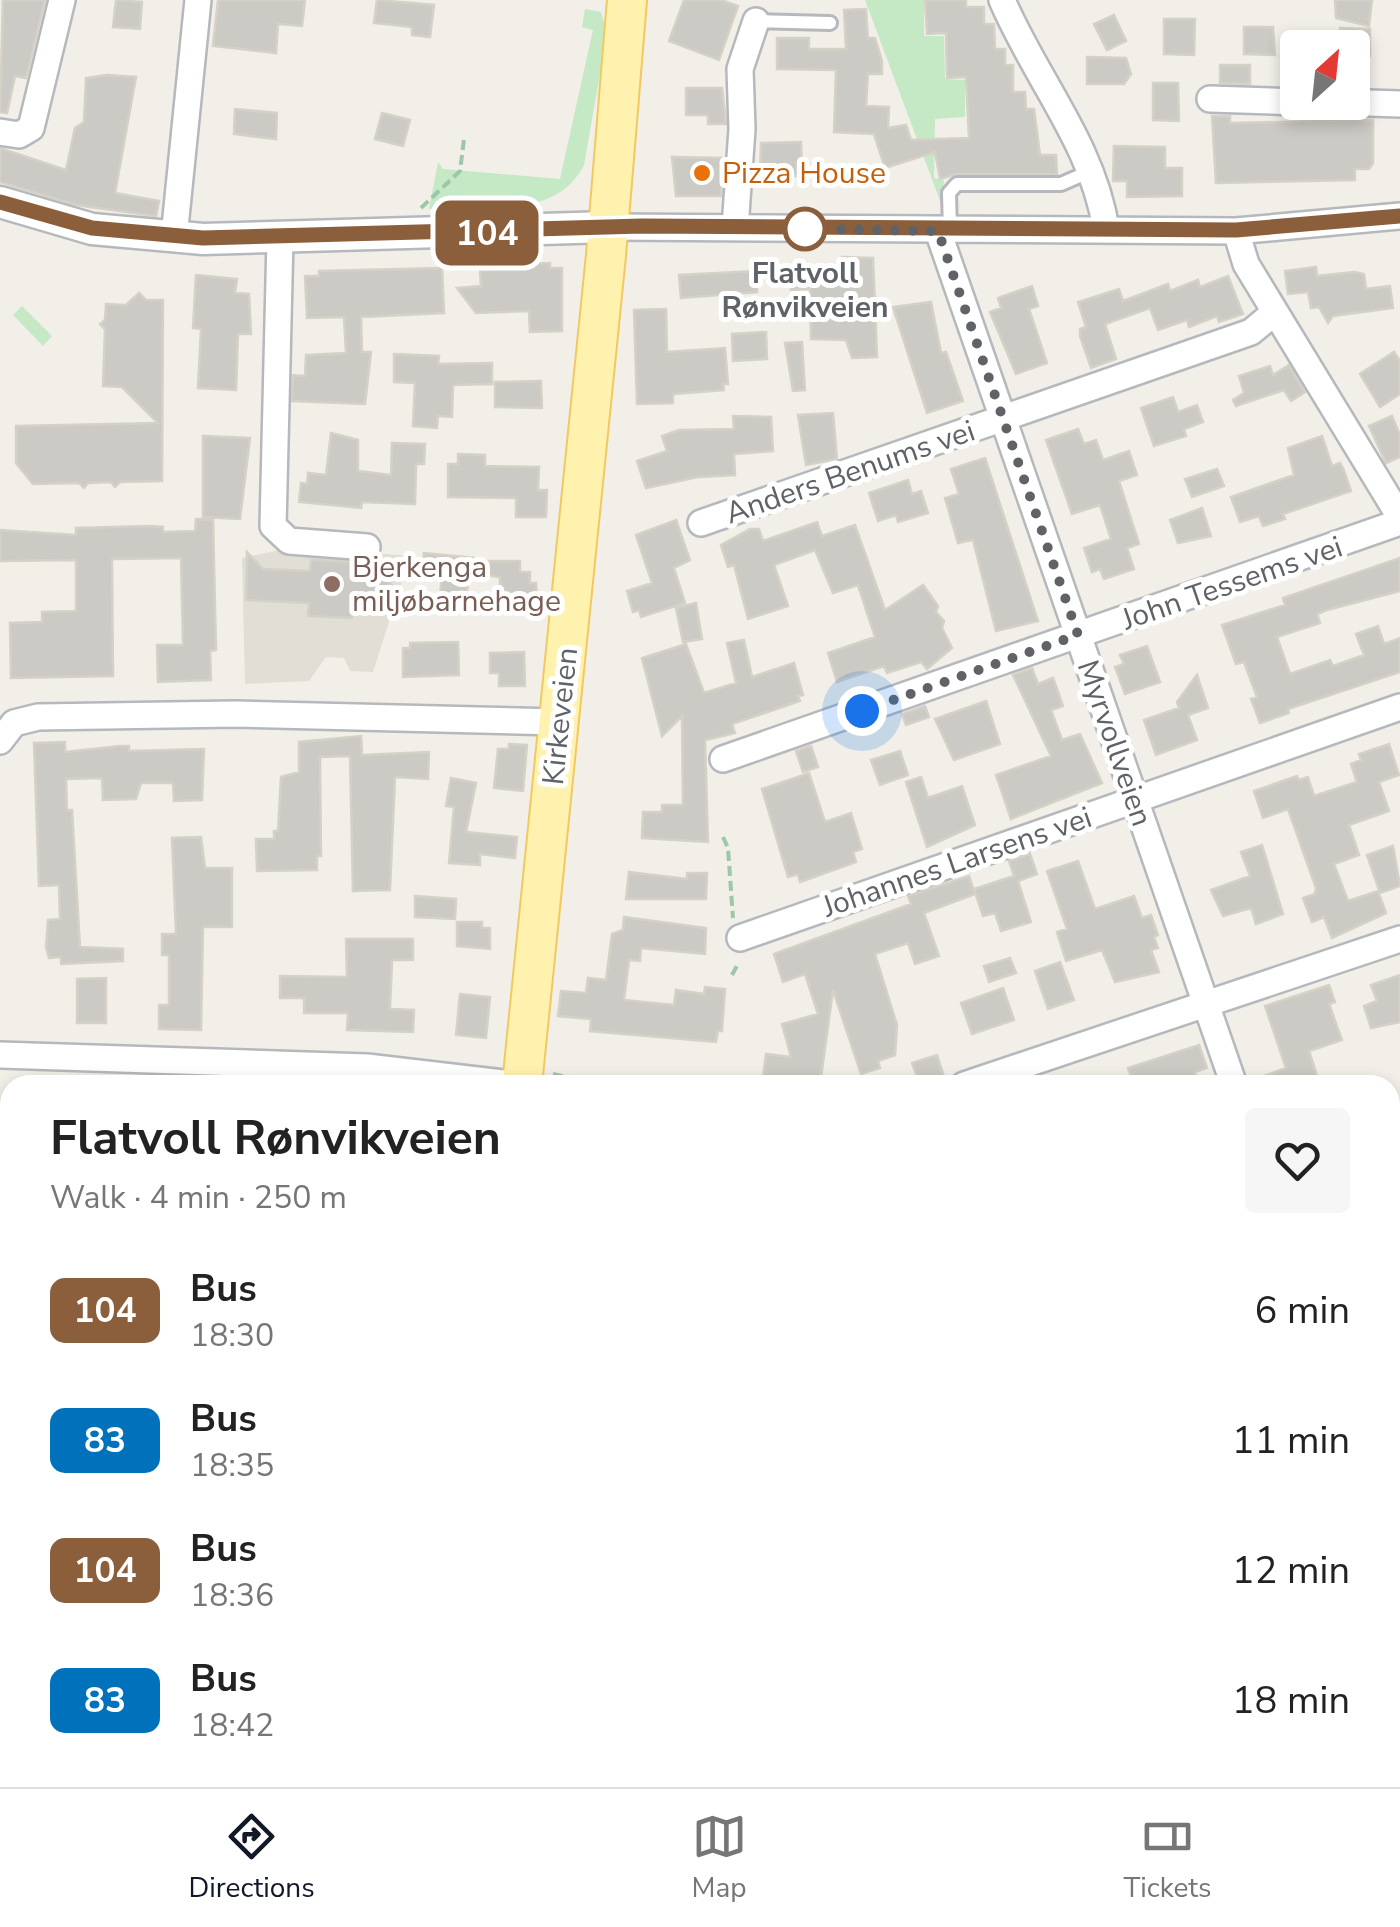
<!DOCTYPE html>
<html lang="en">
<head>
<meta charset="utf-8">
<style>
  :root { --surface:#fff; --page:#f6f6f6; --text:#222; --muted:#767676; --line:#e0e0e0; --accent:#111827 }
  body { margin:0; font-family:"Nunito Sans",sans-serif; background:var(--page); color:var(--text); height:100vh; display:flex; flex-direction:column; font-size:38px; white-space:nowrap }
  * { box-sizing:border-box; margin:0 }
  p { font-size:32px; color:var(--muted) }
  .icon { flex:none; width:55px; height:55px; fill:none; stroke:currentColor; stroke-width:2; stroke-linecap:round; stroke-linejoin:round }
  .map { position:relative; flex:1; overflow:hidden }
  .side { position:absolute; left:0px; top:1075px; width:1400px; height:712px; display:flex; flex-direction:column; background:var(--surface); border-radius:30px 30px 0 0; box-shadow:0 5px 15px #0003 }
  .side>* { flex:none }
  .badge { padding:0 20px; border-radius:15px; font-size:35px; line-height:65px }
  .needle { width:65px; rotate:27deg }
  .tools { position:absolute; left:1280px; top:30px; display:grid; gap:20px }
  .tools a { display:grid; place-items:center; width:90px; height:90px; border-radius:10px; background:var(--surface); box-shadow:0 5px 15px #0003; font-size:50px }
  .you { position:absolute; width:50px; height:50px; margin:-25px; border:8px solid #fff; border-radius:50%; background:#1a73e8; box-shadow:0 0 0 15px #1a73e833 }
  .map>.badge { position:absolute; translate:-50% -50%; box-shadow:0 0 0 5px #fff }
  .round { display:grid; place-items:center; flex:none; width:105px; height:105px; border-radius:10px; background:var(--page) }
  .head { display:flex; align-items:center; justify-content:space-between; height:170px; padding:0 50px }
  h1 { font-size:48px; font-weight:700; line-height:75px }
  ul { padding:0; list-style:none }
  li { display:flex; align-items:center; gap:30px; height:130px; padding:0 50px }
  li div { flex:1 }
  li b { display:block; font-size:38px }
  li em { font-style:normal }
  li .badge { min-width:110px; font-weight:700; text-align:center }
  .dock { display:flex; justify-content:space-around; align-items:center; height:140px; border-top:2px solid var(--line); background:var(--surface); font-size:28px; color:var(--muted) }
  .dock a { display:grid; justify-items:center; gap:5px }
  .dock .current { color:var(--accent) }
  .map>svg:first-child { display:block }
  .education { fill:#e1ded6 }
  .green { fill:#c5e8c5 }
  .building { fill:#cccac5; stroke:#d6d1c6; stroke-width:2.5 }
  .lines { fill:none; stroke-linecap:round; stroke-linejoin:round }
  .service-casing { stroke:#b5b8bc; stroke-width:18 }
  .minor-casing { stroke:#b5b8bc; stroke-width:30 }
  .tertiary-casing { stroke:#b5b8bc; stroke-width:35 }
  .primary-casing { stroke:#f2c960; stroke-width:42 }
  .path { stroke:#9cc7a9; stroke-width:4; stroke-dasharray:10 5; stroke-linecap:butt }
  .service { stroke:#fff; stroke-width:12 }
  .minor { stroke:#fff; stroke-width:25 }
  .tertiary { stroke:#fff; stroke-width:30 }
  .primary { stroke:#fff2af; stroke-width:38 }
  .line-casing { stroke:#fff; stroke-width:22 }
  .line { stroke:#8b5e3c; stroke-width:15 }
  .walk { stroke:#5f6368; stroke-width:10; stroke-dasharray:0 18 }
  .food-dot { fill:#e8710a; stroke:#fff; stroke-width:4 }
  .stop-dot { fill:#fff; stroke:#8b5e3c; stroke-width:5 }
  .education-dot { fill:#8d6e63; stroke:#fff; stroke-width:4 }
  .labels { text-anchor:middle; stroke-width:10; stroke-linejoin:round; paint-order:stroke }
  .food-label { font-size:30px; fill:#c56008; stroke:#fff; text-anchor:start }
  .stop-label { font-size:30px; font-weight:bold; fill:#5f6368; stroke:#fff }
  .street-label { font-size:30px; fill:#5f6368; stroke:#fff }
  .education-label { font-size:30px; fill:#785e54; stroke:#fff; text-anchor:start }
</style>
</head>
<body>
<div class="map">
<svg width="1400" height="1787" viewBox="0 0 1400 1787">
  <rect width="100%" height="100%" fill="#f1efe8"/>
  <!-- education -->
  <path class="education" d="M294,547L410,556L373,672L350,671L344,658L326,657L309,681L245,684L242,558Z"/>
  <!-- green -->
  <path class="green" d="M865,0H924V36H944L945,79L965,80V117L935,119L934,178L944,180L942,206Z
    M585,9L601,12L607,34L584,165C556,220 482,207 429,209L438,162L443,169L560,179L593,30L582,27Z
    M22,306L52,336L43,346L13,315Z
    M1393,1764L1400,1772V1787H1322L1342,1778H1390Z"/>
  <!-- building -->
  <path class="building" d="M3,0H45L26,78L15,76L7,113L0,112Z
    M116,0L142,2L140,29L113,27Z
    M218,0H305L302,26L278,24L276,53L213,46Z
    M377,0L434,5L430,37L412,35V27L374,23Z
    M684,0H721L738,6L719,60L669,41Z
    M925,0H966V7H984V24H994L995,49H1005V65H1013V92H1025L1026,109H1034L1040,155H1056L1057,174H957L940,179L935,152L885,168L874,134L834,132L836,70L777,69V38H809V49H846L844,10L866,9L868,38H875L882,61V74H868L866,106L889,107L888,128L906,125L911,140L969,138L966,77L947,78L946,33L927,34Z
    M1335,0H1372L1369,26L1336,18Z
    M1114,15L1126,41L1107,50L1094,24Z
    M1164,19H1195L1194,55L1164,54Z
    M1244,27H1273L1275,55L1244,54Z
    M1340,28L1370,29V56H1352V48H1340Z
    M1087,57L1126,58L1131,74L1124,84H1087Z
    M1220,65H1250V84L1220,83Z
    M107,75L136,77L115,193L159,201L156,216L76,205L0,182V148L66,170L75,128L84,122L86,78Z
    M1153,83H1178L1179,121L1153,120Z
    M686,88H722L726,124H708V115H686Z
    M235,109L277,113L276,139L234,134Z
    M382,113L410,120L403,146L375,139Z
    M1212,116H1230V123L1373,120V163L1369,169H1355V180L1216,183Z
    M801,142L802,176L760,177L761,143Z
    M1114,146L1165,147V168H1182V196L1127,197V181H1113Z
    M672,157L724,158L721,196H676Z
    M842,257L873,258L877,357L852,358L846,340L811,339L810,289L791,290L790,269L842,267Z
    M550,263V268H562V331L530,332L529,311L476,313L457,288L481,286L480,270H493V265Z
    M1316,267L1317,276L1354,272L1364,274L1366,289L1390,286L1393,308L1333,316L1328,323L1319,307L1311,308L1308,292L1288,294L1285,271Z
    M442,268L444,313L361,317L362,352H371L365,404L292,401L293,375L305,376L306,355L346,353L344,317L307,318L305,276H319V271Z
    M756,271L757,292L681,298L679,275Z
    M196,275L237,279L235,293L249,294L251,334H238L236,390L198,388L201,329L193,328Z
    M1228,276L1243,314L1219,322L1217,316L1189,327L1187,320L1158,330L1150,308L1105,324L1116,359L1091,368L1080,336V329L1086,327L1078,302L1119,289L1123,301L1168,284L1170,291L1198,280L1200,287Z
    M1032,286L1038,306L1029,309L1047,363L1016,374L990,312L1001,308L998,298Z
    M139,293L146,300H163L162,481L120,482L115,487L111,482L88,483L84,488L79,483L33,484L16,463V426L158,423L122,387L103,386L105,329L100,324L105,320L106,304L126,305Z
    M931,302L941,353L946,352L963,401L927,413L893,307Z
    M666,309L667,352L725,348L728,384H723L724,390L673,394V403L637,404L634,310Z
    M766,332L767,359L733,361L732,334Z
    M802,342L805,390L793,391L785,343Z
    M1394,352L1400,361V394L1380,407L1360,374Z
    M394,354L439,356L438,364L492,363V384L453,385L452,417L438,416L437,428L413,426L415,383L394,382Z
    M1289,365L1305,392L1291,401L1284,390L1236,406L1233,400L1244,393L1239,376L1270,366L1273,375Z
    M541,381L542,408L495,407V382Z
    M1173,397L1178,412L1197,405L1203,422L1184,429L1186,436L1154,446L1141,408Z
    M833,413L837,459L806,465L798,415Z
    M733,416L771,417L773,451L734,454L735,475L698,477L646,488L637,461L667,451L662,436L679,430L734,429Z
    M1392,416L1400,435V457L1386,463L1369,426Z
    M1078,429L1084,444L1096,440L1103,460L1129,451L1137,475L1119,481L1139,544L1127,548L1134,569L1104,579L1100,569L1092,572L1084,548L1111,539L1100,505L1072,514L1046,440Z
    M331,433L358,440V471L391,475L392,443L425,444L424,464H416L415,504L362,502L361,508L299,502L301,483L307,484L308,473L326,475Z
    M203,436L250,438L240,519L203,517Z
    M1322,436L1332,466L1340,463L1343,468L1351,491L1283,514L1285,519L1263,526L1259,516L1240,522L1231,497L1294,475L1288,448Z
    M458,454L485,455V466L539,467L538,490H547L546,517H516V498L448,497V464H458Z
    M985,458L1038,621L996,631L973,540L958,543L945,498L959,494L951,469Z
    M1217,469L1224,486L1192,497L1185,479Z
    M908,480L912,494L921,491L928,513L898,522L896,515L878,521L869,493Z
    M1202,508L1211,536L1178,543L1170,520Z
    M196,519L213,520L216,650L210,651L211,680L158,682L157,645H183L181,558L112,559L113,676L11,678L10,623L42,622V612L76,611V560L0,561V530L76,535V528L151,526L163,527V532L195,531Z
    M676,520L690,560L674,568L685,603L641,617L639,610L633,612L627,591L652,583L636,535Z
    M817,522L822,536L855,525L885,610L923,585L938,606L936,612L944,621L942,628L952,648L927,669L921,662L887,673L884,666L837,682L828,653L875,637L858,585L833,593L815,550L774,565L788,606L748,619L734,565L728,567L721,545L750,529H759L763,541Z
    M247,552L263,569L310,571L311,560L356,562L355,573L391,575L390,596H386V607L353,605L352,618L308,616L309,603L246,600Z
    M424,553L474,558V561H520V572H530V583H536L537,603H517V595H500V577L469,573L466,602L440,600L442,570L422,567Z
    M1400,558V591L1327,610L1317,614L1320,623L1277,637L1290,674L1330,660L1333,666L1364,655L1356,634L1378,626L1384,644L1400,638V672L1288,709L1289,713L1260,723L1251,699L1257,697L1244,662L1236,664L1222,625L1285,605L1283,598Z
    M696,603L702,639L683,642L676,608Z
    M744,640L752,677L794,663L803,695L798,696L800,701L732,724L735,733L705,740L708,842L642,838L643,812H662V805H683L682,716L662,736L642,658L686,644L704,693L736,683L727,643Z
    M458,642L459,675L403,677V648H410V643Z
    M1147,646L1160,682L1125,694L1115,667L1124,664L1120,655Z
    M524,652L525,686H499V673H490V653Z
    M1032,668L1038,684L1053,678L1063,706L1051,710L1062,740L1080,734L1102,783L1011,819L996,775L1051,756L1013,675Z
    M1197,675L1208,708L1188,715L1197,740L1156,755L1144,720L1179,708L1177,702Z
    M986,701L1000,744L954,760L935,719Z
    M925,706L929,717L906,725L902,714Z
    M361,736L362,755L429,752L428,779L395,777L390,890L353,891L350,756L320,757L321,856H317V870L257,871L256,839H274V831H278L281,777L299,772V742Z
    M65,742V752L120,746H129V751L204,749L202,800L174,801L173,783H141L136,799L103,800L102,778L66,779L67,810H72L80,947L123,949V961L61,964V957L49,958L46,947L48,920L60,919L59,885L39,886L34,743Z
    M509,744L527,745L523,791L494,788L498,749H509Z
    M1389,744L1399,775L1379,782L1389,811L1349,825L1359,855L1334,864L1348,901L1378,891L1386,913L1332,938L1324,917L1312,922L1303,898L1315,894L1316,888L1288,809L1263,818L1254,791L1297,776L1299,780L1308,777L1314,796L1357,782L1351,764L1361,760L1359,754Z
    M811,746L818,767L803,772L796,751Z
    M900,751L908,775L880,785L871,760Z
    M809,773L825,822L851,813L862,849L853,852L856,862L800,882L798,874L788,877L762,789Z
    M921,777L928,798L962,786L975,825L927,847L906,782Z
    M451,778L476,783L466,832L517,837L515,858L480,854V865L449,863L454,807L446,806Z
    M201,837L205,868H232V927H203L201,1030L159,1029V1005H169V955H162V934H176L172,838Z
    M1262,845L1283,914L1256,924L1251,908L1223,916L1211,890L1250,876L1241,852Z
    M1393,846L1400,886L1380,893L1367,855Z
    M1030,854L1037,874L1018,881L1031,922L1001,931L995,913L983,916L974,889L1014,876L1009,861Z
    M1078,861L1095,909L1134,896L1142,918L1151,915L1158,935L1154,937L1158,948L1151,950L1159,972L1115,982L1102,950L1066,961L1057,932L1067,929L1047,871Z
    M629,872L687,879V873H707L706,899H626Z
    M969,876L975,894L924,913L939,956L915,964L908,943L875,954L897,1025L895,1055L878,1061L880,1068L861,1074L833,990L820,1085H762L766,1054L791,1057L782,1024L818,1014L805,974L783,982L774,954L911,904L908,896Z
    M415,896L456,899L455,919L415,917Z
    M624,917L706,928L705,954L641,948L640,961L629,960L624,1000L674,1005L676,990L704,994L705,987L725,989L722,1031H718L716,1042L590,1031L591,1019L558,1016L561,991L586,993L588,978L606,980L612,934L623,930Z
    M457,922H482V928H490V949L457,946Z
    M346,939H413V960H392L390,1009L414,1010L413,1032L347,1030L348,1013H304V998H280V976L347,977Z
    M1010,958L1016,973L989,982L984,966Z
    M1060,962L1074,1000L1048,1009L1035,971Z
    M1400,975V1022L1371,1028L1364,1006L1377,1001L1371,985Z
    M106,978V1023H77V979Z
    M1329,985L1335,1002L1329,1004L1342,1040L1309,1051L1320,1085H1250V1081L1286,1068L1265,1006Z
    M1003,988L1014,1020L972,1034L961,1003Z
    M460,994L490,997L486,1038L456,1035Z
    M1199,1045L1207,1068L1195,1072L1199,1085H1134L1128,1068Z
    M937,1055L944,1077L920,1085L912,1063Z"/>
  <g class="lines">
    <defs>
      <path id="service" d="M756,21L830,23
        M950,231L949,193L957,184H1061L1091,171"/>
      <path id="minor" d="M1002,0C1035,78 1093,144 1106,229
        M1210,99L1298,102
        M1336,102L1400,104
        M0,132L19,135L31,128L62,0
        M609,227L1236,231L1400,216
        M735,228L742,129L740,69L756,21
        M938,231L1234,1085
        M1236,231L1246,264L1400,517
        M174,237L198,0
        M280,239L273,526L289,541L367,547
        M701,523L1251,332L1275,312
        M0,741L14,723L38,717L235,714L559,722
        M723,759L1400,522
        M740,938L1400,707
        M0,1055L367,1067L521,1085
        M964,1085L1400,939
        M1390,1227L1400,1229
        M0,1303L10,1302
        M1390,1489L1400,1500
        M1390,1603L1400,1594
        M0,1678L10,1670
        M1390,1741L1400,1753
        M909,1787L925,1778
        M1104,1787L1121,1778"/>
      <path id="tertiary" d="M0,202L92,229L203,239L609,227"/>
      <path id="primary" d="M522,1085L606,255L627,0
        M375,1787L378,1778"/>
    </defs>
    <!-- service casing -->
    <use href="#service" class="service-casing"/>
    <!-- minor casing -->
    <use href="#minor" class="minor-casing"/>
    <!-- tertiary casing -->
    <use href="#tertiary" class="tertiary-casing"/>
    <!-- primary casing -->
    <use href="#primary" class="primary-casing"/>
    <!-- path -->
    <path class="path" d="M421,208L460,171L464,139
      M723,837L728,848L733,918
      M732,975L739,962
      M553,1074L602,1085"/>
    <!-- service -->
    <use href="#service" class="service"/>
    <!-- minor -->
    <use href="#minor" class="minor"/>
    <!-- tertiary -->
    <use href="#tertiary" class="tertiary"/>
    <!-- primary -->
    <use href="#primary" class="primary"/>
  </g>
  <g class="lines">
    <defs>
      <path id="line" d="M0,202L92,228L203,238L642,226L1236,230L1400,216"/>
    </defs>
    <!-- line casing -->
    <use href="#line" class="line-casing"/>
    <!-- line -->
    <use href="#line" class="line"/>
    <!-- walk -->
    <path class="walk" d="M805,229L938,231L1078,635L862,711"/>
  </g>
  <!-- markers -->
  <circle class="food-dot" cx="702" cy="173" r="10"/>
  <circle class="stop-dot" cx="805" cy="229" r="20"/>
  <circle class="education-dot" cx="332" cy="584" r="10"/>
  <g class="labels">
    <!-- food labels -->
    <g class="food-label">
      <text x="722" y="183">Pizza House</text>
    </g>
    <!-- stop labels -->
    <g class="stop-label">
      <text x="805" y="283">Flatvoll<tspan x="805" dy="34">Rønvikveien</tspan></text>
    </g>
    <!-- street labels -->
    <g class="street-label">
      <text transform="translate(850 472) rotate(-19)" y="10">Anders Benums vei</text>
      <text transform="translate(1232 583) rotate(-19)" y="10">John Tessems vei</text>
      <text transform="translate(560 716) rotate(-84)" y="10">Kirkeveien</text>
      <text transform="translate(1115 743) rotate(71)" y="10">Myrvollveien</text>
      <text transform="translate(957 862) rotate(-19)" y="10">Johannes Larsens vei</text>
    </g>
    <!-- education labels -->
    <g class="education-label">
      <text x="352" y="577">Bjerkenga<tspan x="352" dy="34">miljøbarnehage</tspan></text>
    </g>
  </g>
</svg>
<div class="tools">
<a><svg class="needle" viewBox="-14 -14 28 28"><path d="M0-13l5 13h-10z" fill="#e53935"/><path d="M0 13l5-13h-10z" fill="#767676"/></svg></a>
</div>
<div class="you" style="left:862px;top:711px"></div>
<b class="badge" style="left:487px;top:233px;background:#8b5e3c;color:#fff">104</b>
<section class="side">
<div class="head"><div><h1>Flatvoll Rønvikveien</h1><p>Walk · 4 min · 250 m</p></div><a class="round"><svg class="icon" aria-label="heart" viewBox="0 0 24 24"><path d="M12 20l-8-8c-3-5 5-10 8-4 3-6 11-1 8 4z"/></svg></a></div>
<ul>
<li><span class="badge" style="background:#8b5e3c;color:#fff">104</span><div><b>Bus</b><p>18:30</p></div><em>6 min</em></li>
<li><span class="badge" style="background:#0072bc;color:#fff">83</span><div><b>Bus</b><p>18:35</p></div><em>11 min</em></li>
<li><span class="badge" style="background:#8b5e3c;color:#fff">104</span><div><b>Bus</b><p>18:36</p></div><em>12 min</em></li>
<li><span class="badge" style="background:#0072bc;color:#fff">83</span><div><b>Bus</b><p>18:42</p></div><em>18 min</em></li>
</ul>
</section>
</div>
<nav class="dock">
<a class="current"><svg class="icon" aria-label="directions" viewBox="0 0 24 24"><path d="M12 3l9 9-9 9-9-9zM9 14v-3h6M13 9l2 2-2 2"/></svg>Directions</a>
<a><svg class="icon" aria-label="map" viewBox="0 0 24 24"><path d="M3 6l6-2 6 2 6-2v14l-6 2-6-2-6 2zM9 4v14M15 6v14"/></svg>Map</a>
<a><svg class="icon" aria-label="tickets" viewBox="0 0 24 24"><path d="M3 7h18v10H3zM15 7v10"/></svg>Tickets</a>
</nav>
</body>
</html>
